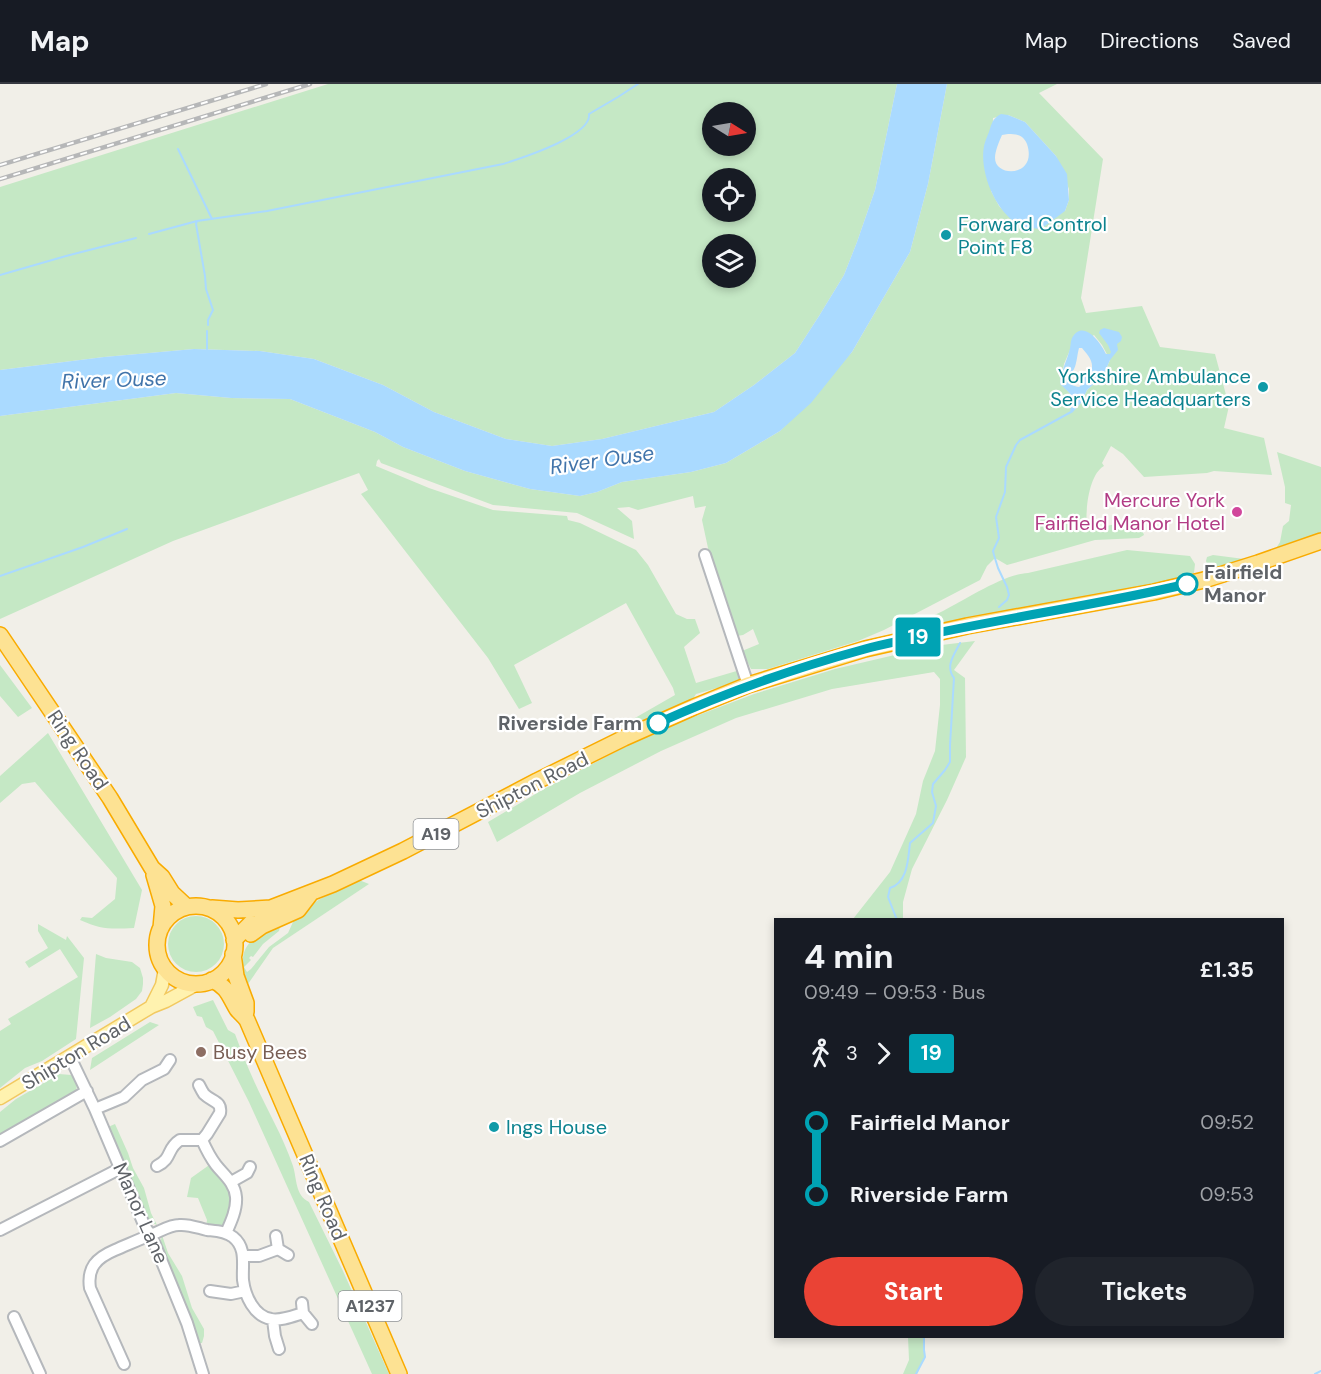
<!DOCTYPE html>
<html lang="en">
<head>
<meta charset="utf-8">
<style>
  :root { --surface:#171b24; --page:#20242c; --text:#f1f3f6; --muted:#9ea1a6; --line:#363941; --accent:#ea4335 }
  body { margin:0; font-family:"DM Sans",sans-serif; background:var(--page); color:var(--text); height:100vh; display:flex; flex-direction:column; font-size:22px; white-space:nowrap }
  * { box-sizing:border-box; margin:0 }
  p { font-size:20px; color:var(--muted) }
  .icon { flex:none; width:33px; height:33px; fill:none; stroke:currentColor; stroke-width:2; stroke-linecap:round; stroke-linejoin:round }
  .map { position:relative; flex:1; overflow:hidden }
  .sheet { position:absolute; left:774px; top:834px; width:510px; height:420px; display:flex; flex-direction:column; background:var(--surface); border-radius:0px; box-shadow:0 3px 9px #0003 }
  .sheet>* { flex:none }
  .badge { padding:0 12px; border-radius:4px; font-size:21px; line-height:39px }
  .needle { width:39px; rotate:101deg }
  .controls { position:absolute; left:702px; top:18px; display:grid; gap:12px }
  .controls a { display:grid; place-items:center; width:54px; height:54px; border-radius:50%; background:var(--surface); box-shadow:0 3px 9px #0003; font-size:30px }
  .map>.badge { position:absolute; translate:-50% -50%; box-shadow:0 0 0 3px #fff }
  .legs { display:flex; align-items:center; gap:9px; height:66px; padding:0 30px; font-size:20px }
  .legs p { margin-inline-start:auto }
  .summary { display:flex; align-items:center; justify-content:space-between; height:102px; padding:0 30px }
  h1 { font-size:33px; font-weight:700; line-height:45px }
  .primary-button { display:flex; gap:12px; margin-top:auto; padding:12px 30px }
  .primary-button a { flex:1; height:69px; border-radius:36px; background:var(--accent); color:#fff; font-size:24px; font-weight:700; line-height:69px; text-align:center }
  .primary-button a+a { background:var(--page); color:var(--text) }
  ul { padding:0 30px; list-style:none }
  li { display:flex; align-items:center; gap:21px; height:72px; font-size:22px }
  li i { display:grid; place-items:center; width:9px; height:100%; margin:0 8px; background:currentColor }
  li i::after { content:''; width:15px; height:15px; margin:-8px; border:4px solid; border-radius:50%; background:var(--surface) }
  li p { margin-inline-start:auto }
  li:first-child i { background:linear-gradient(#0000 50%,currentColor 0) }
  li:last-child i { background:linear-gradient(currentColor 50%,#0000 0) }
  header { display:flex; align-items:center; gap:36px; box-sizing:border-box; height:84px; padding:0 30px; background:var(--surface); border-bottom:2px solid var(--line) }
  header strong { font-size:28px }
  nav { display:flex; gap:33px; margin-inline-start:auto; font-size:21px }
  .map>svg:first-child { display:block }
  .green { fill:#c5e8c5; fill-rule:evenodd }
  .water { fill:#aadaff; fill-rule:evenodd }
  .lines { fill:none; stroke-linecap:round; stroke-linejoin:round }
  .stream { stroke:#aadaff; stroke-width:2 }
  .minor-casing { stroke:#b5b8bc; stroke-width:14 }
  .major-casing { stroke:#f2c960; stroke-width:15 }
  .highway-casing { stroke:#f9ab00; stroke-width:18 }
  .minor { stroke:#fff; stroke-width:10 }
  .major { stroke:#fff2af; stroke-width:12 }
  .highway { stroke:#fde293; stroke-width:15 }
  .rail-casing { stroke:#b6b7b8; stroke-width:4.5 }
  .rail { stroke:#fff; stroke-width:2; stroke-dasharray:7; stroke-linecap:butt }
  .line-1-casing { stroke:#fff; stroke-width:14 }
  .line-1 { stroke:#00a3b4; stroke-width:9 }
  .culture-dot { fill:#0f9aa8; stroke:#fff; stroke-width:2 }
  .hotel-dot { fill:#d1479c; stroke:#fff; stroke-width:2 }
  .stop-1-dot { fill:#fff; stroke:#00a3b4; stroke-width:3 }
  .education-dot { fill:#8d6e63; stroke:#fff; stroke-width:2 }
  .labels { text-anchor:middle; stroke-width:4.5; stroke-linejoin:round; paint-order:stroke }
  .shield { fill:#fff; stroke:#8f9295; stroke-width:1.5 }
  .shield-label { font-size:18px; font-weight:bold; fill:#5f6368 }
  .culture-label { font-size:20px; fill:#0d838f; stroke:#fff; text-anchor:start }
  .hotel-label { font-size:20px; fill:#b23c85; stroke:#fff; text-anchor:end }
  .stop-label { font-size:20px; font-weight:bold; fill:#5f6368; stroke:#fff; text-anchor:start }
  .street-label { font-size:20px; fill:#5f6368; stroke:#fff }
  .education-label { font-size:20px; fill:#785e54; stroke:#fff; text-anchor:start }
  .water-label { font-size:21px; font-style:italic; fill:#4174aa; stroke:#fff }
</style>
</head>
<body>
<header>
<strong>Map</strong>
<nav><a>Map</a><a>Directions</a><a>Saved</a></nav>
</header>
<div class="map">
<svg width="1321" height="1290" viewBox="0 0 1321 1290">
  <rect width="100%" height="100%" fill="#f1efe8"/>
  <!-- green -->
  <path class="green" d="M328,0H897L875,106L857,158L844,191L819,232L795,269L754,301L714,328L602,355L552,362L506,355L434,328L383,301L314,275L260,267L194,265L104,273L0,286V103ZM712,28H746V62H712ZM712,94H746V128H712ZM712,160H746V194H712Z
    M947,0H1057L1039,9L1103,75L1081,214L1086,229L1142,222L1160,263L1215,270L1229,322L1224,344L1264,354L1272,391L1214,387L1207,389L1144,393L1123,370L1111,362L1102,379L1104,382C1088,391 1085,429 1087,445C1107,443 1123,435 1142,446L1144,451L1139,454L1095,456L1007,481L995,474L987,482L980,496L884,546L858,557L768,585H751L742,567L759,560L753,545L743,551L737,552L711,478L702,436L706,422L695,424L693,412L638,426L629,423L617,424L632,437L634,455L577,429L493,421L381,379L379,375L377,377L376,382L429,404L493,426L567,432L568,436L580,439L636,466L648,481L676,530L687,535H695L700,549L684,563L696,599L740,586L742,593L735,599L696,610L693,615L629,643L621,642L675,611L673,604L626,519L514,581L532,619L519,625L488,574L361,410L368,406L359,389L173,457L0,535V332L176,309L231,314L290,315L375,348L403,363L465,387L530,405L580,412L597,408L622,398L691,388L726,379L780,347L852,268L910,168L928,100ZM1008,31L1025,38L1056,72L1069,105V116L1065,127L1010,133L999,122L991,107L993,34ZM1094,251L1102,261L1110,276L1103,292L1087,306L1081,319L1071,327C1074,312 1071,309 1060,300L1064,280L1070,266Z
    M1277,368L1321,383V452L1221,486L1208,483L1206,477L1207,473L1213,471L1252,476L1275,466L1280,458L1283,442L1289,437L1291,421L1285,419V403Z
    M1127,466L1190,472L1195,480L1194,489L1188,494L889,555C903,541 925,536 943,527C965,516 1004,490 1028,489Z
    M975,557L954,586L965,594L966,673L947,716L912,785L903,818V835H853L890,788L916,730L923,697L935,667L940,621V595L934,588L832,605L736,634L661,667L580,709L497,758L488,738L544,705L654,648L754,610L835,585L933,562Z
    M0,581L32,624L18,633L0,612Z
    M48,649L142,806L134,844C111,845 102,846 80,836L82,833L92,834L115,815L117,794L35,698L22,700L0,719V692Z
    M359,796L369,800L273,864L248,900C239,880 240,860 262,850C268,847 274,844 280,843L279,847L263,860L253,873L251,872L249,874L251,876L244,883L247,888L251,885L269,863L288,849L293,838L303,826L320,815Z
    M168 860a28 28 0 1 1 56 0a28 28 0 1 1-56 0Z
    M38,840L66,856L67,852L84,874L76,955L42,977L25,984L0,1004V947L11,940L8,935L78,893L60,865L29,884L25,878L48,864L38,847Z
    M96,870L106,874L132,878L140,884L143,894V900L142,907L136,915L110,933L90,944Z
    M213,916L228,946L235,950C241,966 247,982 254,997C267,1026 283,1052 293,1082C297,1095 295,1111 309,1118L343,1187L389,1290H372L249,1018L213,947L206,943L202,933L197,932L193,923Z
    M150,938L159,941L90,986L92,974Z
    M59,990L71,991L77,1000L76,1009L0,1054V1028L16,1015Z
    M115,1040L128,1069L133,1084L144,1104L151,1129L157,1141L150,1138L148,1139L108,1043Z
    M212,1079L229,1103L232,1118L225,1146L206,1143L207,1136L198,1114L187,1113L191,1094Z
    M162,1151L168,1169L182,1192L192,1224L204,1245V1252L202,1259H199L160,1160Z
    M908,1253H925V1273L917,1290H903L909,1276Z"/>
  <!-- water -->
  <path class="water" d="M897,0H947L928,100L910,168L852,268L811,319L780,347L726,379L691,388L622,398L597,408L580,412L530,405L465,387L403,363L375,348L290,315L231,314L176,309L0,332V286L104,273L194,265L260,267L314,275L383,301L434,328L506,355L552,362L602,355L714,328L754,301L795,269L819,232L844,191L857,158L875,106Z
    M1001,30L1008,31L1025,38L1056,72L1067,90L1069,116L1065,127L1041,145C1035,144 1027,144 1022,142C996,131 979,88 984,62C985,57 987,53 989,48C992,39 992,35 1001,30ZM1008,50C1017,50 1023,51 1027,60C1038,93 995,94 995,74C995,67 999,58 1002,51Z
    M1104,244L1119,248L1122,253L1121,257L1117,260L1118,266L1110,276L1103,292L1087,306L1081,319L1072,329L1070,326C1078,313 1069,309 1060,300C1061,287 1066,279 1069,268C1071,263 1070,258 1072,254C1083,234 1101,259 1106,270H1110L1111,268L1108,261L1099,249L1100,246ZM1079,264H1082C1087,270 1095,278 1091,287C1089,290 1086,291 1084,294C1082,298 1082,301 1079,303C1064,300 1069,294 1074,285C1077,279 1077,271 1079,264Z"/>
  <g class="lines">
    <!-- stream -->
    <path class="stream" d="M178,65L212,135
      M197,137L196,140L205,192L206,205L213,226L208,236V241
      M149,150L197,137L267,127L503,80C521,74 592,52 589,30L618,13L638,0
      M0,191L66,172L136,154
      M207,265V247
      M0,492L83,463L127,445
      M999,523L1007,516L1009,511L1007,503L998,484L994,471L993,467L999,454L996,433L1005,408L1006,383L1016,361L1020,356L1071,328
      M897,836L888,813L890,804C908,798 908,775 910,759L933,739L936,722L932,708L933,700L945,686L950,678V661L954,594C945,582 954,571 960,559
      M916,1290L925,1273L924,1266V1252
      M1315,1290L1321,1287"/>
    <defs>
      <path id="minor" d="M705,471L748,601
        M70,973L95,1025L145,1143L151,1151L187,1239L203,1290
        M95,1025L124,1013L142,996L164,985L170,976
        M202,1056C206,1065 210,1073 216,1081C223,1090 235,1099 236,1113C237,1125 231,1138 226,1149
        M0,1057L87,1007
        M157,1082C173,1074 166,1065 180,1056H202L207,1050L220,1029C222,1017 212,1018 204,1010C202,1007 201,1005 199,1001
        M231,1098L247,1089L250,1083
        M0,1146L121,1084
        M276,1152L278,1165
        M243,1172H259L278,1165L288,1171
        M210,1207L231,1210L245,1207
        M303,1229L312,1240
        M14,1233L40,1290
        M273,1236L275,1252L279,1265
        M124,1280L90,1204C87,1184 96,1174 115,1166C127,1161 140,1155 153,1150C161,1147 170,1141 179,1141C189,1140 198,1144 207,1146C216,1147 225,1147 233,1153C247,1164 242,1181 243,1196C245,1212 254,1232 271,1235C281,1237 293,1232 303,1229L302,1219"/>
      <path id="major" d="M151,923L162,901L165,885
        M0,1014L151,923L166,917L199,899"/>
      <path id="highway" d="M0,551L110,714L152,784L162,793L172,809L187,823
        M154,791L163,822L161,844
        M157 861a39 39 0 1 1 78 0a39 39 0 1 1-78 0Z
        M212,824L238,826L271,824
        M251,850L262,842L298,826L311,809
        M234,856L250,840L271,824L333,800L403,767L537,697L624,654L694,623L748,601L865,565L967,542L1154,508L1204,496L1258,479L1321,457
        M233,870L236,892L246,919V928
        M212,896C228,903 229,912 237,925C240,929 244,932 247,936L399,1290"/>
    </defs>
    <!-- minor casing -->
    <use href="#minor" class="minor-casing"/>
    <!-- major casing -->
    <use href="#major" class="major-casing"/>
    <!-- highway casing -->
    <use href="#highway" class="highway-casing"/>
    <!-- minor -->
    <use href="#minor" class="minor"/>
    <!-- major -->
    <use href="#major" class="major"/>
    <!-- highway -->
    <use href="#highway" class="highway"/>
    <defs>
      <path id="rail" d="M0,81L266,0
        M0,95L310,0"/>
    </defs>
    <!-- rail casing -->
    <use href="#rail" class="rail-casing"/>
    <!-- rail -->
    <use href="#rail" class="rail"/>
  </g>
  <g class="lines">
    <defs>
      <path id="line-1" d="M658,639C724,609 795,584 865,565C882,560 900,557 918,553C1008,533 1098,521 1187,500"/>
    </defs>
    <!-- line-1 casing -->
    <use href="#line-1" class="line-1-casing"/>
    <!-- line-1 -->
    <use href="#line-1" class="line-1"/>
  </g>
  <!-- markers -->
  <g class="culture-dot">
    <circle cx="946" cy="151" r="6"/>
    <circle cx="1263" cy="303" r="6"/>
    <circle cx="494" cy="1043" r="6"/>
  </g>
  <circle class="hotel-dot" cx="1237" cy="428" r="6"/>
  <g class="stop-1-dot">
    <circle cx="1187" cy="500" r="10"/>
    <circle cx="658" cy="639" r="10"/>
  </g>
  <circle class="education-dot" cx="201" cy="968" r="6"/>
  <g class="labels">
    <!-- shield labels -->
    <g class="shield">
      <rect x="413.5" y="735" width="45" height="30" rx="4.5"/>
      <rect x="338.5" y="1207" width="63" height="30" rx="4.5"/>
    </g>
    <g class="shield-label">
      <text x="436" y="756">A19</text>
      <text x="370" y="1228">A1237</text>
    </g>
    <!-- culture labels -->
    <g class="culture-label">
      <text x="958" y="147">Forward Control<tspan x="958" dy="23">Point F8</tspan></text>
      <text x="1251" y="299" text-anchor="end">Yorkshire Ambulance<tspan x="1251" dy="23">Service Headquarters</tspan></text>
      <text x="506" y="1050">Ings House</text>
    </g>
    <!-- hotel labels -->
    <g class="hotel-label">
      <text x="1225" y="423">Mercure York<tspan x="1225" dy="23">Fairfield Manor Hotel</tspan></text>
    </g>
    <!-- stop labels -->
    <g class="stop-label">
      <text x="1204" y="495">Fairfield<tspan x="1204" dy="23">Manor</tspan></text>
      <text x="642" y="646" text-anchor="end">Riverside Farm</text>
    </g>
    <!-- street labels -->
    <g class="street-label">
      <text transform="translate(78 666) rotate(56)" y="7">Ring Road</text>
      <text transform="translate(532 701) rotate(-27)" y="7">Shipton Road</text>
      <text transform="translate(76 969) rotate(-31)" y="7">Shipton Road</text>
      <text transform="translate(323 1113) rotate(67)" y="7">Ring Road</text>
      <text transform="translate(141 1129) rotate(66)" y="7">Manor Lane</text>
    </g>
    <!-- education labels -->
    <g class="education-label">
      <text x="213" y="975">Busy Bees</text>
    </g>
    <!-- water labels -->
    <g class="water-label">
      <text transform="translate(114 296) rotate(-2)" y="7">River Ouse</text>
      <text transform="translate(602 376) rotate(-8)" y="7">River Ouse</text>
    </g>
  </g>
</svg>
<div class="controls">
<a><svg class="needle" viewBox="-14 -14 28 28"><path d="M0-13l5 13h-10z" fill="#e53935"/><path d="M0 13l5-13h-10z" fill="#9ea1a6"/></svg></a>
<a><svg class="icon" aria-label="locate" viewBox="0 0 24 24"><circle cx="12" cy="12" r="6"/><path d="M12 2v4M12 18v4M2 12h4M18 12h4"/></svg></a>
<a><svg class="icon" aria-label="layers" viewBox="0 0 24 24"><path d="M12 4l9 5-9 5-9-5zM3 14l9 5 9-5"/></svg></a>
</div>
<b class="badge" style="left:918px;top:553px;background:#00a3b4;color:#fff">19</b>
<section class="sheet">
<div class="summary"><div><h1>4 min</h1><p>09:49 – 09:53 · Bus</p></div><b>£1.35</b></div>
<div class="legs"><svg class="icon" aria-label="walk" viewBox="0 0 24 24"><circle cx="13" cy="4" r="2"/><path d="M13 8l-2 6 4 7M11 14l-3 7M7 12l3-4h3l4 4"/></svg>3<svg class="icon" aria-label="forward" viewBox="0 0 24 24"><path d="M9 5l7 7-7 7"/></svg><b class="badge" style="background:#00a3b4;color:#fff">19</b></div>
<ul>
<li><i style="color:#00a3b4"></i><b>Fairfield Manor</b><p>09:52</p></li>
<li><i style="color:#00a3b4"></i><b>Riverside Farm</b><p>09:53</p></li>
</ul>
<div class="primary-button"><a>Start</a><a>Tickets</a></div>
</section>
</div>
</body>
</html>
